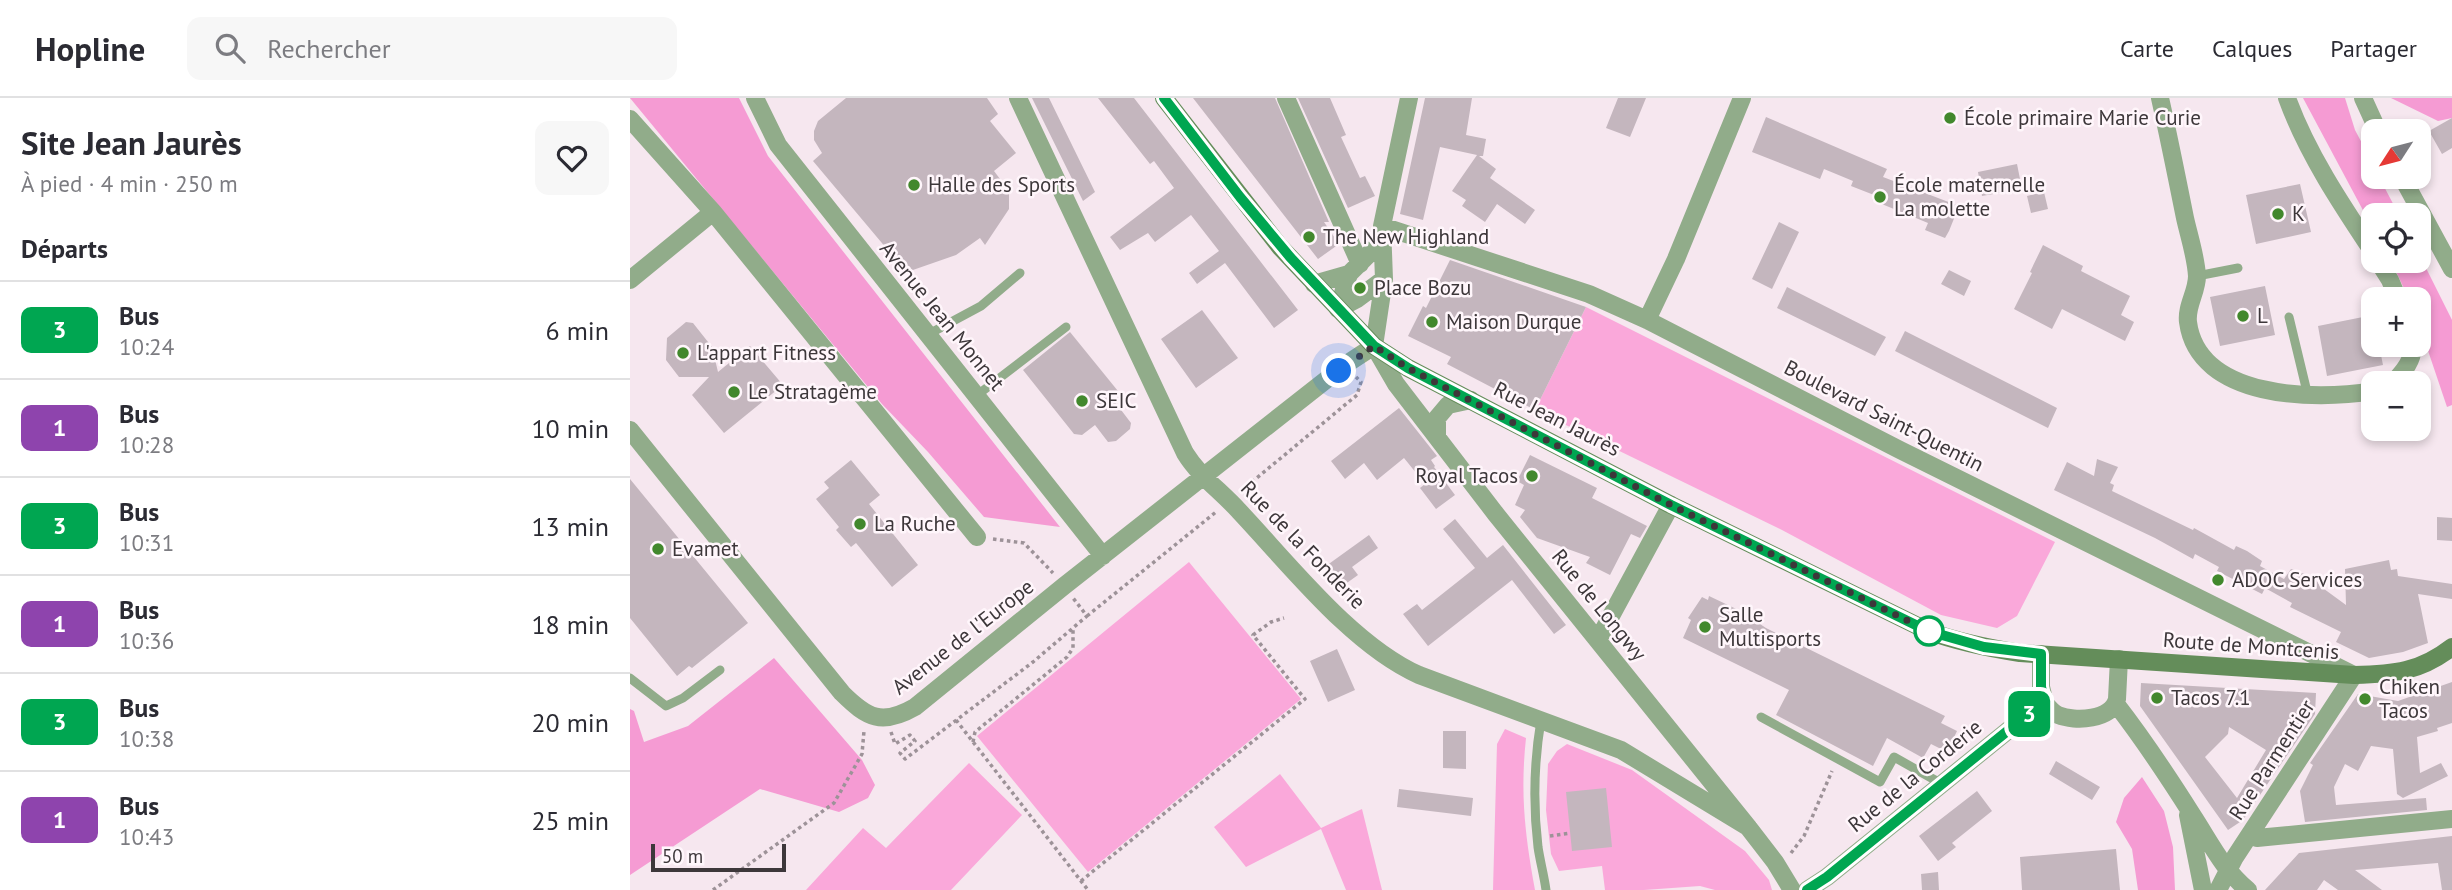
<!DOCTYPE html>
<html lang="fr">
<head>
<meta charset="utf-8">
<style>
  :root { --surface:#fff; --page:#f7f7f7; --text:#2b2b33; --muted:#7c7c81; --line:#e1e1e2 }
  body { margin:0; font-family:"PT Sans",sans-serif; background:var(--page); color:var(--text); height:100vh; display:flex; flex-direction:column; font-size:26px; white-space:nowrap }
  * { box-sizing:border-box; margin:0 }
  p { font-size:23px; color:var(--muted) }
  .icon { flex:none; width:38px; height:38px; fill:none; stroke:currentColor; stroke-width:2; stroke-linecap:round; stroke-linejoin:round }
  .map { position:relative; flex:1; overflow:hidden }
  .panel { display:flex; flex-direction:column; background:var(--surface); width:630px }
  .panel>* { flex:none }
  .badge { padding:0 14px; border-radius:10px; font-size:24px; line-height:46px }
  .needle { width:46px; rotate:234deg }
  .tools { position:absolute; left:1731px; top:21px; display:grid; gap:14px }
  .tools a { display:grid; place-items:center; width:70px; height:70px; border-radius:14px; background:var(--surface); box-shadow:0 4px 10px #0003; font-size:35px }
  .scale { position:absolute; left:21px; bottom:18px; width:135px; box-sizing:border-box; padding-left:7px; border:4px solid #3d373a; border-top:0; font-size:19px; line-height:24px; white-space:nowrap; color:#3d373a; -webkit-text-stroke:5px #fff6fb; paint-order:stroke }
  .you { position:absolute; width:35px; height:35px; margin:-18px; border:5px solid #fff; border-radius:50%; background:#1a73e8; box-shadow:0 0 0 10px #1a73e833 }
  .map>.badge { position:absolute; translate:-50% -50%; box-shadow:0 0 0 4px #fff }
  h2 { padding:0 21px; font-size:26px; line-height:63px }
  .round { display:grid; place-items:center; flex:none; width:74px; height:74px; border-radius:14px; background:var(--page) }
  .headline { display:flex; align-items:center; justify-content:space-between; height:119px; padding:0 21px }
  h1 { font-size:33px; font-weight:700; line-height:52px }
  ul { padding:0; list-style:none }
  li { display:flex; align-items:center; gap:21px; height:98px; padding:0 21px; border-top:2px solid var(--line) }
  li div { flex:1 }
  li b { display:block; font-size:26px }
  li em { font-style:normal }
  li .badge { min-width:77px; font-weight:700; text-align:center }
  header { display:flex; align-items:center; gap:42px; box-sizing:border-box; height:98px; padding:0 35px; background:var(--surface); border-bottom:2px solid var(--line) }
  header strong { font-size:33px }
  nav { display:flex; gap:38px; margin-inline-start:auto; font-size:24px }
  .search { width:490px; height:63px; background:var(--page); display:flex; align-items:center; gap:18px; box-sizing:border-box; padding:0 24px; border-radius:14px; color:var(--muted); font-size:26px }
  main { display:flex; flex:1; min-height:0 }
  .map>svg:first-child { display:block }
  .green { fill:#faa8da }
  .forest { fill:#f59bd3 }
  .building { fill:#c4b6be; fill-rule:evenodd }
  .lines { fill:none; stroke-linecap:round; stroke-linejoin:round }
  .path { stroke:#9d9298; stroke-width:3.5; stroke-dasharray:3.5 3.5; stroke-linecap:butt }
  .service { stroke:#91ac8a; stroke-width:9 }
  .minor { stroke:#91ac8a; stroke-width:18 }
  .tertiary { stroke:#91ac8a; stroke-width:18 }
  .secondary { stroke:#648d5a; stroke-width:18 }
  .line-casing { stroke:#fff; stroke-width:16 }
  .line { stroke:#00a651; stroke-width:10 }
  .walk { stroke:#3d373a; stroke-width:7; stroke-dasharray:0 12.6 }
  .poi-dot { fill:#42882d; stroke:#fff6fb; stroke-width:2.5 }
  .stop-dot { fill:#fff; stroke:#00a651; stroke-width:3.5 }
  .labels { text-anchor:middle; stroke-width:5; stroke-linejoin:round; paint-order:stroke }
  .poi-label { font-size:21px; fill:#3d373a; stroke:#fff6fb; text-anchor:start }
  .street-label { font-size:21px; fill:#3d373a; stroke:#fff6fb }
</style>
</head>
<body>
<header>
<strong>Hopline</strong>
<div class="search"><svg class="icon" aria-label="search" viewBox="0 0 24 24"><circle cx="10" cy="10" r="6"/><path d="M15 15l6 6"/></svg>Rechercher</div>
<nav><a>Carte</a><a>Calques</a><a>Partager</a></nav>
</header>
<main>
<section class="panel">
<div class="headline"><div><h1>Site Jean Jaurès</h1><p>À pied · 4 min · 250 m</p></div><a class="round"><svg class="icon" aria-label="heart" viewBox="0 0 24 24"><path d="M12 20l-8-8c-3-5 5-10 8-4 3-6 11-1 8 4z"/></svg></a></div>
<h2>Départs</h2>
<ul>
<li><span class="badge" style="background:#00a651;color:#fff">3</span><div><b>Bus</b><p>10:24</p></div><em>6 min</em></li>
<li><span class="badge" style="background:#8e44ad;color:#fff">1</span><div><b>Bus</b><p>10:28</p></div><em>10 min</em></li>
<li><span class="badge" style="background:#00a651;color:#fff">3</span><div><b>Bus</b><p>10:31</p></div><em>13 min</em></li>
<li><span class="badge" style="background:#8e44ad;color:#fff">1</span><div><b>Bus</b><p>10:36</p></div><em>18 min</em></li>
<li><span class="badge" style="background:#00a651;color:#fff">3</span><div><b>Bus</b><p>10:38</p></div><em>20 min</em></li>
<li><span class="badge" style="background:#8e44ad;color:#fff">1</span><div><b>Bus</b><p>10:43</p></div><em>25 min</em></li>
</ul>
</section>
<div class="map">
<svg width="1822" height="792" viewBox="0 0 1822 792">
  <rect width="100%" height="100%" fill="#f6e7ef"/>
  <!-- green -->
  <path class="green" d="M956,209L1425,444L1387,518L1367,530L1311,517L1152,432L905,312Z
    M559,464L671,601L458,774L347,638Z
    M875,631L896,640C890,696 895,737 905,792H863L867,646Z
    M937,646L1002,672L1115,753L1139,782L1142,792H1085L1070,788L1014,792H975L972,768L929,773L921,756L916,712L918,666L927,653Z
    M339,665L392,717L321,792H176L233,730L256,750Z
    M650,676L691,730L732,711L752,792H716L691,731L616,769L584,729Z"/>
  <!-- forest -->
  <path class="forest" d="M0,0H109L138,58L430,429L354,419L298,354L252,306Z
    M1673,0H1715L1725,32L1743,66V79H1749L1769,117H1743V131Z
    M1761,0H1822V20L1808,23Z
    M1789,156L1822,222V307L1817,309L1789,226L1788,201H1779L1761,163H1788Z
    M144,560L232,662L245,687L238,700L209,714L130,691L0,777V611L4,613L14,644L58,628Z
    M1512,679L1534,713L1543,749L1545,792H1508L1502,751L1486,724L1494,700Z"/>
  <!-- building -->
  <path class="building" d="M216,0H357L368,16L360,23L386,55L364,73L379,93V111L355,147L350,140L326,157L280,173L271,162L267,163L183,63L192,55L184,42V33L188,23Z
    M402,0H419L465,94L453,103Z
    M468,0H504L668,212L644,230L595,165L567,186L559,175L589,153L561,117L525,144L518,135L490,152L480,139L544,90L524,63L520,66Z
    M563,0H645L699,124H694L709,146L688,161Z
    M668,0H700L716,37L711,39L730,80L735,78L745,98L718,110Z
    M795,0H842L836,37L856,41L853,58H849L866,71L860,80L905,112L895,126L867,106L855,124L832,108L836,102L822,93L847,57L810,49L793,122L770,116Z
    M988,0H1016L1000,39L976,30Z
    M1136,19L1257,71L1253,79L1329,108L1319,133L1315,140L1295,132L1298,125L1242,102L1244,97L1221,88L1223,83L1194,71L1190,81L1122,54Z
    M1822,20V50L1812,56L1799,33Z
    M1387,66L1392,91L1352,98L1348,74Z
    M1670,86L1681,134L1626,146L1616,97Z
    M1414,94L1418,111L1401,115L1397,98Z
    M1149,124L1169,134L1142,191L1122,181Z
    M1413,147L1453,168L1451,173L1500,198L1491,217L1504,224L1495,243L1432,211L1422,231L1384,211L1402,175L1400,174Z
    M820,162L956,209L905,312L817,266L821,259L778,238L793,208L796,210Z
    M1319,172L1341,183L1334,198L1311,186Z
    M1635,188L1645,237L1590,248L1580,199Z
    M1157,189L1256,239L1245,258L1147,210Z
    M572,212L608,260L566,290L531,241Z
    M1743,217V247H1749L1753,267L1697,278L1688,228Z
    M56,224L63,225L82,249L88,274L120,248L153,287L94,335L62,297L79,279H49L36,262L37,240Z
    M1275,233L1427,310L1418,330L1265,253Z
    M440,234L492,298L485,304L501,325L500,331L486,343L478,344L465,327L452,337L444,336L393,272Z
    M769,310L807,358L801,362L805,368L804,369L825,397L806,411L790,390L795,386L774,360L747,382L734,365L715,381L701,363Z
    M900,357L967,390L962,400L1017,428L1010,440L1001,436L980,477L956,465L960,459L907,440L890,419L895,412L885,407L894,387L887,383Z
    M1467,361L1488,369L1480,385L1484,387L1482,393L1563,432L1564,430L1604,452L1606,448L1617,453L1632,463L1630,468L1654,481L1661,471L1685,480L1690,488L1716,507L1715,471L1759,462L1761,472L1767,471L1768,478L1822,486V501L1788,496L1798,545L1773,554L1739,560L1706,544L1711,534L1660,509L1662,505L1635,490L1632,496L1587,473L1589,469L1565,456L1563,461L1525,440L1424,392L1437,364L1464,378Z
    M221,362L250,397L239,406L288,467L262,489L226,445L221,449L206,432L209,429L186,401L199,390L194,384Z
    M0,381L118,525L62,570L59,568L47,578L0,520Z
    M1807,419L1822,420V443L1807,442Z
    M825,421L857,460L873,447L936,527L924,536L882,482L798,548L773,516L787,506L792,512L845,470L813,431Z
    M739,437L748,450L722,469L728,477L707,492L689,473Z
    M1079,498L1121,518V520L1136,530L1315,618L1311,625L1327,633L1317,654L1301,646L1293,660L1257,640L1243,668L1146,617L1159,592L1053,540L1061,522L1058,520L1072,499L1078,502Z
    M707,551L725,592L698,604L680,563Z
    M1822,584V625L1807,630L1808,633L1787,639L1790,675L1811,665L1818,678L1773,700L1767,696L1763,651L1741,648L1728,673L1715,666L1704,689L1706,707L1796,700L1797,712L1675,724L1670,693L1683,667L1680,665L1728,596L1768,603Z
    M1511,585L1686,595L1685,616L1613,722L1598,732L1510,608ZM1599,629L1636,652L1607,700L1575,659L1598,636Z
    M813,633H836V671L813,670Z
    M1426,663L1470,689L1462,702L1419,676Z
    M976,690L982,749L942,753L936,694Z
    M769,691L843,700L841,718L767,709Z
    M1347,693L1362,713L1322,745L1326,749L1308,763L1289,738Z
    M1822,738V792H1812L1808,765L1725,772L1752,792H1708L1694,782L1687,792H1635L1669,755Z
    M1486,751L1490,792H1392L1390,759Z
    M1308,774L1309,792H1292L1291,776Z"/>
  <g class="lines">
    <!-- path -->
    <path class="path" d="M611,393L727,297L731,284L726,279
      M363,441L394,445L423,475
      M457,518L586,414
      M326,622L458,792
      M261,634L265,646L280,637L285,643L270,655L275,661L403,564L457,518L443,500
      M343,644L345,634L437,559L443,550V531
      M920,738L940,735
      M1161,755L1174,738L1202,673
      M451,783L675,601L623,537L641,524L654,520
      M83,792L204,705L232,656L234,633"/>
    <!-- service -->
    <path class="service" d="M1567,178L1608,170
      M1659,219L1678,298
      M297,237L351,208L390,175
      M346,298L436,229
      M0,580L36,608L53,600L90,572
      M1131,619L1250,684L1264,659L1312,686
      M911,622C904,664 903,707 908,749C910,763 914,777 916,792"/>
    <!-- minor -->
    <path class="minor" d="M125,0L148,47L473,458
      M388,0L555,355C569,378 591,393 609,413C660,467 722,547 789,577L991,652L1118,729
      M656,0L730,166
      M1530,0C1539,40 1547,80 1555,120C1559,138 1566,159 1567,178C1567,194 1556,208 1558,224C1568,301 1685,303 1743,293
      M1657,0C1677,55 1711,106 1743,154
      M1733,0L1748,33
      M0,21L83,114L0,182
      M1772,79L1822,171
      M83,114L347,439
      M752,128L959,196L1017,222L1270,352L1724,577L1605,759L1588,792
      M1748,163L1760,182L1768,201
      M684,186L719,176
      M708,211L719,176L752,143
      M708,211L727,201L754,181
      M1017,222L1046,161L1112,0
      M744,248L766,286L865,415L1118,729L1145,764L1162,792
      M744,248L754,181L752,128L779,0
      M1763,285C1772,275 1785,261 1782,247
      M0,332L212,595C237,620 252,628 285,609L434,488L715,267L744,248
      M807,339V320L818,307L841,302
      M968,542L1041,407
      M1415,605C1419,610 1422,614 1428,617C1445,624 1482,622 1487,601L1489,561
      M1486,606C1514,642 1539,680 1563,718C1580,744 1594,773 1618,792
      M1558,717L1573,792
      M1621,737L1627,740L1822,721"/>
    <!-- tertiary -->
    <path class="tertiary" d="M1177,792L1197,779L1391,622L1415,605L1411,589V556"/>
    <!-- secondary -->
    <path class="secondary" d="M534,0L650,149L744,248L778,270L1041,407L1298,533C1328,544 1358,550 1390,555L1724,577C1764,576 1790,574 1822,549"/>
  </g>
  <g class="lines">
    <defs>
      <path id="line" d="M534,0L610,99L660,159L744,248L778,270L1041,407L1298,533L1354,549L1411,556V589L1415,605L1391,622L1197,779L1177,792"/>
    </defs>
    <!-- line casing -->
    <use href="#line" class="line-casing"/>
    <!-- line -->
    <use href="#line" class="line"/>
    <!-- walk -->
    <path class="walk" d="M709,273L744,248L778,270L1041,407L1299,533"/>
  </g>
  <!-- markers -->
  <g class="poi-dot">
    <circle cx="1320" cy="20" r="7"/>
    <circle cx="284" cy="87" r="7"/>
    <circle cx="1250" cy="99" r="7"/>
    <circle cx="1648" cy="116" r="7"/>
    <circle cx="679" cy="139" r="7"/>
    <circle cx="730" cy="190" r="7"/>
    <circle cx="1613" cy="218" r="7"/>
    <circle cx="802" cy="224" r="7"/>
    <circle cx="53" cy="255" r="7"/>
    <circle cx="104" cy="294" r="7"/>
    <circle cx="452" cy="303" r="7"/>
    <circle cx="902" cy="378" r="7"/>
    <circle cx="230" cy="426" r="7"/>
    <circle cx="28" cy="451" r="7"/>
    <circle cx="1588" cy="482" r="7"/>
    <circle cx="1075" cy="529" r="7"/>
    <circle cx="1527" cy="600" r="7"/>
    <circle cx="1735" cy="601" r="7"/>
  </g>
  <circle class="stop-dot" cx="1299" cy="533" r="14"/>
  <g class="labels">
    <!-- poi labels -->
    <g class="poi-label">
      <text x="1334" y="27">École primaire Marie Curie</text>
      <text x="298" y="94">Halle des Sports</text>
      <text x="1264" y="94">École maternelle<tspan x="1264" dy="24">La molette</tspan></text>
      <text x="1662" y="123">K</text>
      <text x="693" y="146">The New Highland</text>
      <text x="744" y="197">Place Bozu</text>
      <text x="1627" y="225">L</text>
      <text x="816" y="231">Maison Durque</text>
      <text x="67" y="262">L'appart Fitness</text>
      <text x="118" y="301">Le Stratagème</text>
      <text x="466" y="310">SEIC</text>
      <text x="888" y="385" text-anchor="end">Royal Tacos</text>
      <text x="244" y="433">La Ruche</text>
      <text x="42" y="458">Evamet</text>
      <text x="1602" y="489">ADOC Services</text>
      <text x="1089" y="524">Salle<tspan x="1089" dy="24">Multisports</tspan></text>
      <text x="1749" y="596">Chiken<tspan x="1749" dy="24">Tacos</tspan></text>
      <text x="1541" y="607">Tacos 7.1</text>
    </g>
    <!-- street labels -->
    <g class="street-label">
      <text transform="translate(312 218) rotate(51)" y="7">Avenue Jean Monnet</text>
      <text transform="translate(1254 318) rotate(27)" y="7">Boulevard Saint-Quentin</text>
      <text transform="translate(927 321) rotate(27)" y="7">Rue Jean Jaurès</text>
      <text transform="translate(673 447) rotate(46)" y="7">Rue de la Fonderie</text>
      <text transform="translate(969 507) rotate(51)" y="7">Rue de Longwy</text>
      <text transform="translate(333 539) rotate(-38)" y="7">Avenue de l'Europe</text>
      <text transform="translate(1621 548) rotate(4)" y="7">Route de Montcenis</text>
      <text transform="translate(1642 662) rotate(-57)" y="7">Rue Parmentier</text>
      <text transform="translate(1285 678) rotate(-39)" y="7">Rue de la Corderie</text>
    </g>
  </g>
</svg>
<div class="tools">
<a><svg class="needle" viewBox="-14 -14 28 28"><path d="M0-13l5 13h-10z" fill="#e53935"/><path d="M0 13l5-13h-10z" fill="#7c7c81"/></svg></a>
<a><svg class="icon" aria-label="locate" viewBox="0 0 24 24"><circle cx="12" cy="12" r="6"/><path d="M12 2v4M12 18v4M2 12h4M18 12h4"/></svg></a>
<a>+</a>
<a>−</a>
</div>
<div class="scale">50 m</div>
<div class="you" style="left:709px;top:273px"></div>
<b class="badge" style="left:1399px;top:616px;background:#00a651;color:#fff">3</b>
</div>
</main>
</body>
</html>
